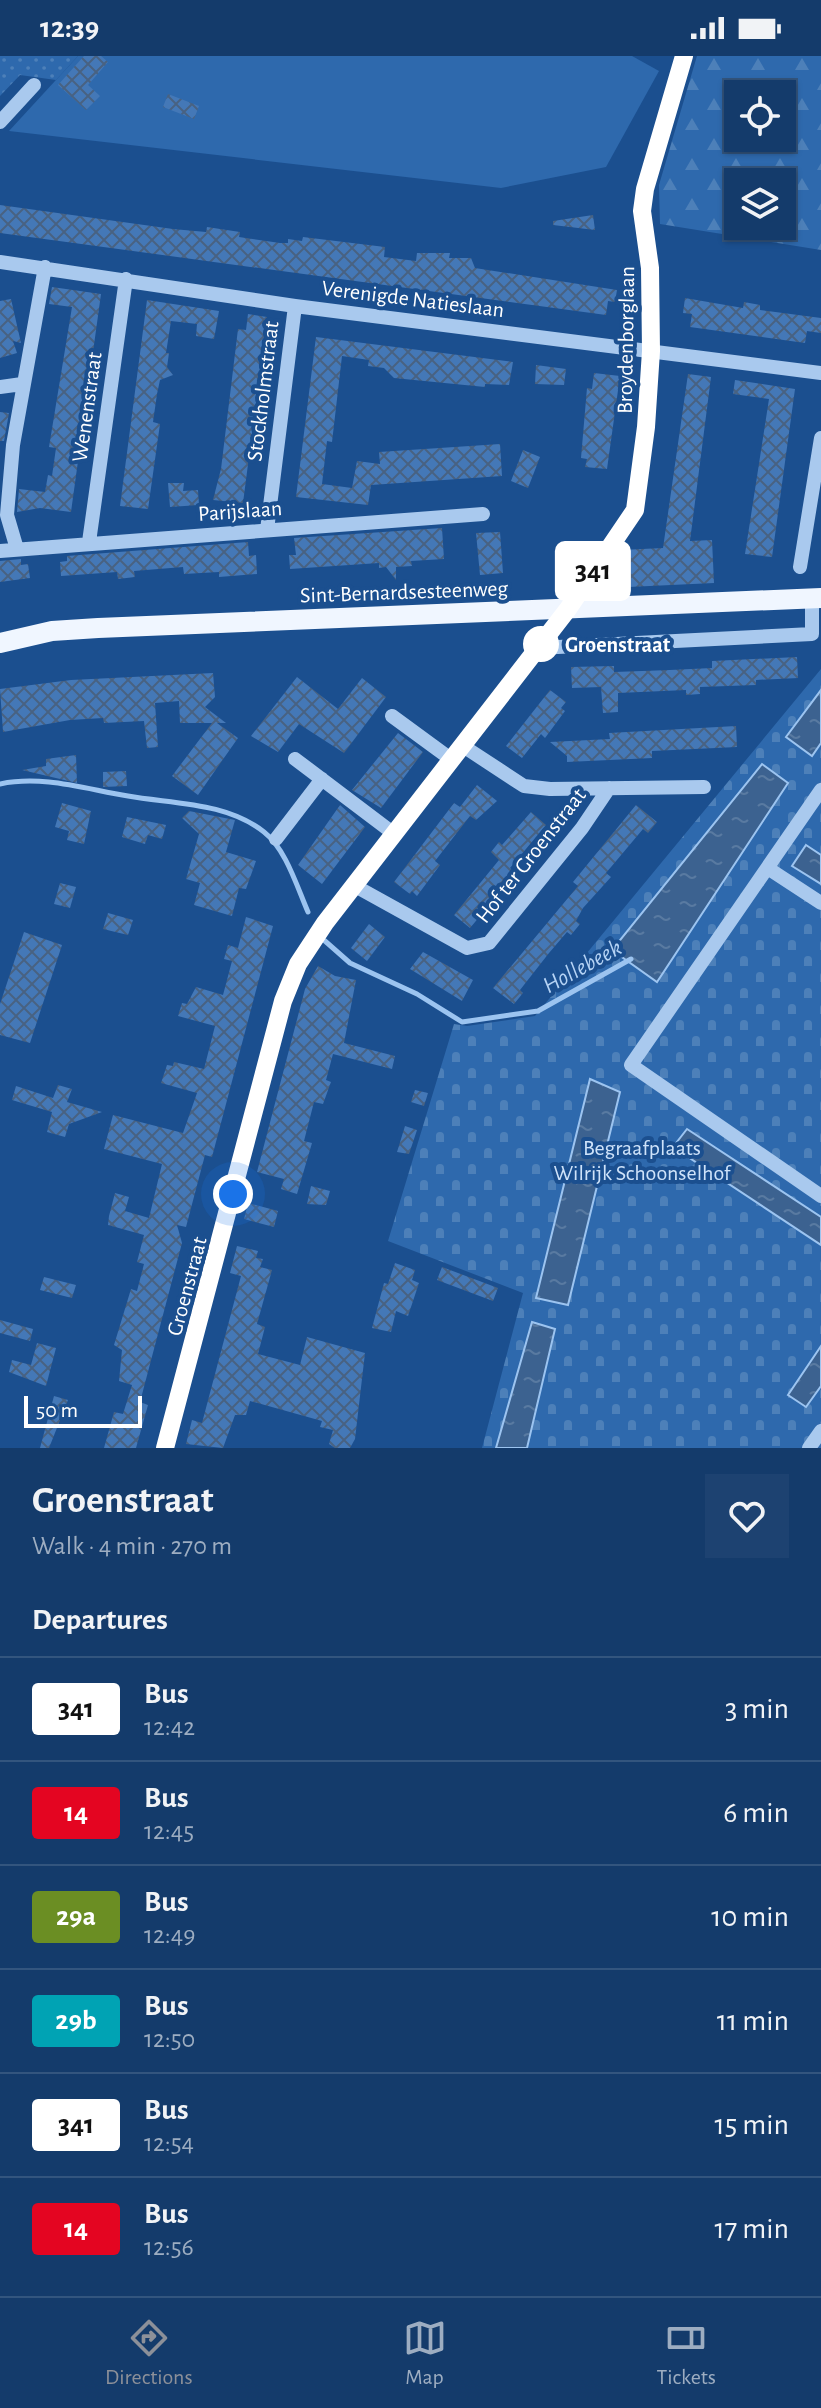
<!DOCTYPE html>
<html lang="en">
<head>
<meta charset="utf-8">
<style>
  :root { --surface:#143b6b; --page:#1d4271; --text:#f1f3f6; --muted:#9dadc1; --line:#33557e; --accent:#8c9099 }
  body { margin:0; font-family:"Alegreya Sans",sans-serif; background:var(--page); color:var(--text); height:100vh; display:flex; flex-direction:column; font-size:30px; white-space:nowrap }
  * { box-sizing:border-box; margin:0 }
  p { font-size:26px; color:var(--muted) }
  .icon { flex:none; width:44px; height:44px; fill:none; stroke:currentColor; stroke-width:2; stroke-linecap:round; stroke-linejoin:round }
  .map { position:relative; height:1392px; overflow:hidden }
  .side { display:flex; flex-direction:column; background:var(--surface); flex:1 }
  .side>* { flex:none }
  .badge { padding:0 16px; border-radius:6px; font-size:28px; line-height:52px }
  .tools { position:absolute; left:724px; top:24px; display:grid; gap:16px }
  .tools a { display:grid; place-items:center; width:72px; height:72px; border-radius:0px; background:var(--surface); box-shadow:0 2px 6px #0004,0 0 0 2px var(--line); font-size:40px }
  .scale { position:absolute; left:24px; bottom:20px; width:118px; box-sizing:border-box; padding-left:8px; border:4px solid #fff; border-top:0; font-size:22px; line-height:28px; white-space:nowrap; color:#fff; -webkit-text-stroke:6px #1b4f8f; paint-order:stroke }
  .you { position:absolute; width:40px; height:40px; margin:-20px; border:6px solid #fff; border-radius:50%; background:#1a73e8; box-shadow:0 0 0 12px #1a73e833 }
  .map>.badge { position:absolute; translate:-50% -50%; box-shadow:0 0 0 4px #fff }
  h2 { padding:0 32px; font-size:30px; line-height:72px }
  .round { display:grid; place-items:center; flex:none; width:84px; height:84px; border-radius:0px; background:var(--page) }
  .head { display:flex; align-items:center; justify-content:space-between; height:136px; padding:0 32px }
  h1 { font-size:38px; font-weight:700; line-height:60px }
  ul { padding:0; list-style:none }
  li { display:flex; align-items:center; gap:24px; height:104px; padding:0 32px; border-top:2px solid var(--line) }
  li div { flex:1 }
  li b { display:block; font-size:30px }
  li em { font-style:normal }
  li .badge { min-width:88px; font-weight:700; text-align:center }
  .status { display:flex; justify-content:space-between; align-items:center; height:56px; padding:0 40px; background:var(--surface); direction:ltr }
  .status svg { height:22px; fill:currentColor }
  .menu { display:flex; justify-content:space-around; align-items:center; height:112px; border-top:2px solid var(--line); background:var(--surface); font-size:22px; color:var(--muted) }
  .menu a { display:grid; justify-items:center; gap:4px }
  .menu .selected { color:var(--accent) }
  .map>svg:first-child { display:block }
  .grass { fill:url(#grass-dots) }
  .forest { fill:url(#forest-firs); fill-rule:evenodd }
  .cemetery { fill:url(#cemetery-stones) }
  .garden { fill:#2e69ad }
  .water { fill:url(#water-ripples); stroke:#9cc4f0; stroke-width:2 }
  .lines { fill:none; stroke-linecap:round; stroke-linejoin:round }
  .stream { stroke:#9cc4f0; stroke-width:5 }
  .building { fill:url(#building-cross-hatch) }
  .minor { stroke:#a9c9ee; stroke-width:14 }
  .major { stroke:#f0f6ff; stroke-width:20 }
  .line-casing { stroke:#fff; stroke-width:18 }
  .line { stroke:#fff; stroke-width:12 }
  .walk { stroke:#fff; stroke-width:8; stroke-dasharray:0 14.4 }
  .stop-dot { fill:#fff; stroke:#fff; stroke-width:4 }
  .labels { text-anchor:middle; stroke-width:8; stroke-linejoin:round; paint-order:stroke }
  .street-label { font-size:22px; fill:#fff; stroke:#1b4f8f }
  .stop-label { font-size:22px; font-weight:bold; fill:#fff; stroke:#1b4f8f; text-anchor:start }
  .park-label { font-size:22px; fill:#cfe3fa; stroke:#1b4f8f }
  .water-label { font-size:24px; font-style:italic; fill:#b5d3f5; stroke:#1b4f8f }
</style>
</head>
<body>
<div class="status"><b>12:39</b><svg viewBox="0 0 49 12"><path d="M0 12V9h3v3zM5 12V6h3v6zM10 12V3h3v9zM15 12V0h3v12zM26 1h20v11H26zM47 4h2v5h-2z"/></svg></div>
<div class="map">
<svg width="821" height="1392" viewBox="0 0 821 1392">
  <defs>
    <pattern id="grass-dots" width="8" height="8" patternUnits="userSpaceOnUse" patternTransform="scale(2)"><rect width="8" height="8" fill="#2e69ad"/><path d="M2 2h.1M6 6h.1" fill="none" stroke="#4d80b9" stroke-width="1.8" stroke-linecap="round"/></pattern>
    <pattern id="forest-firs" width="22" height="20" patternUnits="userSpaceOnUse" patternTransform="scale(2)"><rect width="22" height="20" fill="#2e69ad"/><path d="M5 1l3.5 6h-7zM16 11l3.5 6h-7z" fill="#4d80b9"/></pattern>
    <pattern id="cemetery-stones" width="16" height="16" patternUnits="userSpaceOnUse" patternTransform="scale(2)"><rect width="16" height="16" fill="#2e69ad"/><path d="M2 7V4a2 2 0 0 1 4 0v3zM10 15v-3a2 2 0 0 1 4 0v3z" fill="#4d80b9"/></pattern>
    <pattern id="water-ripples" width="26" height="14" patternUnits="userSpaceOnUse" patternTransform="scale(2)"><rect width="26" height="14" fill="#3c6290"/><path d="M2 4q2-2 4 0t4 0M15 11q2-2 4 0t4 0" fill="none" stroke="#597aa1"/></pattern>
    <pattern id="building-cross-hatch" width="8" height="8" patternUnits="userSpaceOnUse" patternTransform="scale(2)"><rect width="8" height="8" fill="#4478b7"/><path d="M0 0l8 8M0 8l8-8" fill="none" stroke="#486282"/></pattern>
  </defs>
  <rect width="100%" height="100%" fill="#1b4f8f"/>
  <!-- grass -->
  <path class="grass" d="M0,0H78L56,24L20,19L0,40Z"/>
  <!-- forest -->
  <path class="forest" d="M697,0H821V194L660,168L659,129ZM738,38H782V82H738ZM738,126H782V170H738Z"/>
  <!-- cemetery -->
  <path class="cemetery" d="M821,613V1392H482L523,1237L388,1185L454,968L467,970L535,960Z"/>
  <!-- garden -->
  <path class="garden" d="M78,0H632L659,15L606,111L501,132L9,75Z"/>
  <!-- water -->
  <path class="water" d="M821,634V687L812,700L786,681Z
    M762,708L788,727L657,926L612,894Z
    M806,789L821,799V828L792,810Z
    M590,1023L620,1036L568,1249L536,1242Z
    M687,1073L821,1161V1189L673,1091Z
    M532,1266L555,1273L527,1392H496Z
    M821,1290V1330L806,1351L788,1339Z"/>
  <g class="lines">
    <!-- stream -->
    <path class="stream" d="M0,728C43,719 85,733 128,740C173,748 226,746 264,776C286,793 297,831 308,856
      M325,885L350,907L417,938L462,966L538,955L631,903"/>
  </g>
  <!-- building -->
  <path class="building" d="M84,0H101L108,6L88,29L100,40L86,54L58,29Z
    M168,38L199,50L194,63L163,51Z
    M0,149L173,173L206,176L207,171L240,176L239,181L280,187H288V183L302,185L303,181L385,191L384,201L416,205L417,197H450L449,202H471L475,212L617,234L615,246L608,245L606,259L0,177Z
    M593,159L595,174L553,169V165Z
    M52,231L101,238L71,456L40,452L17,456L19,433L45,436L48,419L52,420L56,392L49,391L72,251L49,248Z
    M685,242L743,252L744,246L760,249V254L821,262V277L807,275L805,287L690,271L692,258L683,257Z
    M11,243L21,287L13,285L17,297L0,302V245Z
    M147,244L219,255L214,283L196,280L197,268L171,265L166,297H169L167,311L173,319L160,324L157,338L153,366L160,368L148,453L120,450Z
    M248,258L267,261L243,447L213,444L221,413L238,273L246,274Z
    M316,281L513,306L509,329L485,328V331L394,322L384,312L368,310L369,304L342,300L332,386L327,385L322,428L352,432L357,405L380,408L379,396L500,388L502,420L371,429L368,449L296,441Z
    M536,309L566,313L564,329L535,328Z
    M594,317L620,320L607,413L585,411L587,403L581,402L587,332L592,333Z
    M688,318L711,321L690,485L712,484L714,527L607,532L600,523L621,494L663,492Z
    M735,324L795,333L772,501L745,498L769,343L733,338Z
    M0,356L9,357L4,385H0Z
    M523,394L540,401L528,432L511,425Z
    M168,427H184L183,435L198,434L199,449L170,451Z
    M442,472L444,503L411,505L412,510L396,511V524L386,511L379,512V507L290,513L289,499H296L294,482Z
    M500,476L503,517L480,519L476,477Z
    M248,486L249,500L256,499L257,518L219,521V516L184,518L183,511L134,515L135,521L118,523L117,516L61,520L60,506L67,505V500Z
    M21,503V509L28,508L30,522L0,526V505Z
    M797,601L798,622L756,624V629L700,631V638L686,639V634L618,637V656L603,657L601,631L572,632L571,611L614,610V616L670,614L712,612V605Z
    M213,617L215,641L205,651L226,667H217L238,682L198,739L172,720L212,667H180L179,645L155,647L158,691L147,692L144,665L104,667L103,662L70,664L3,676L0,633L71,624Z
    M297,621L338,653L362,622L386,641L344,697L299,668L278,696L251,680Z
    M550,634L566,646L561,652L565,655L545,682L541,678L522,702L506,690Z
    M736,670L737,691L652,695V702L567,706V700L550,686L610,683L609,677Z
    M398,677L423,696L381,752L352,734Z
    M76,699L77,727L22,714L46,710V703Z
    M126,715L127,730L103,731V716Z
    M477,729L497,745L476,764L470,760L435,805L440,809L417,840L412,835L410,838L394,826L454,747L460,751Z
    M62,747L91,755L84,788L67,784L69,775L55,771Z
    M340,749L365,771L322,828L298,809Z
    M636,749L657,766L648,777L643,773L606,817L611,821L583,852L576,865L580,868L571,879L567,876L549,897L520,934L523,937L514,948L493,932L578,830L573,826Z
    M189,755L235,764L226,796L256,805L246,833L239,832L232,860L194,849L200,827L186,823L199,778L182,762Z
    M531,756L546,769L510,812L516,817L470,872L454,859L499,804L491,796L499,786L502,789Z
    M127,761L166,769L162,783L148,779L145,788L122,781Z
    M60,827L76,831L70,852L54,848Z
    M108,857L133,864L128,879L103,873Z
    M246,861L273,870L212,1101L205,1099L186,1171L177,1169L182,1187L140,1346L148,1349L136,1392H104L114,1356L123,1358L132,1329L119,1325L122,1294L114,1289L131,1233L137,1235L144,1208L137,1206L144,1179L108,1169L109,1160L115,1137L129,1141L125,1155L149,1162L162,1108L104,1093L113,1059L183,1077L197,1037L161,1027L167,1009L173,1010L174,1006L204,1013L215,970L178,960L182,947L187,948L196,931L223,939L232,905L224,903L228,889L238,892Z
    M369,868L385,881L367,905L351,892Z
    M24,876L62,889L30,987L0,979V948Z
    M423,896L473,924L462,945L410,913Z
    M318,910L335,920L356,924L344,987L395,1000L392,1013L333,998L326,1024L331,1026L323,1048L314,1046L304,1085L312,1087L297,1138L281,1133L284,1123L257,1116L305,933Z
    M58,1029L72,1033L67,1046L102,1056L69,1068L65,1081L47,1076L52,1056L12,1044L16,1030L53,1042Z
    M415,1034L428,1037L424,1050L411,1046Z
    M405,1070L417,1074L409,1098L397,1096Z
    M311,1130L330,1135L326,1149L307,1148Z
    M248,1147L278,1155L274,1171L244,1163Z
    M237,1190L258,1195L256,1202L263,1203L260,1211L272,1214L257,1268L265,1271L258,1298L300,1309L307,1281L365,1297L355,1383L350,1392H335L329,1388L333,1374L320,1371L322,1365L250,1345L246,1359H235L223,1392L186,1388L192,1364L202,1367L241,1220L230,1217Z
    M395,1207L415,1214L412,1224L419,1227L408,1260L396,1255L391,1276L372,1272L384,1227L388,1228Z
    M442,1211L498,1232L493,1245L437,1224Z
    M44,1221L76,1229L72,1242L40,1234Z
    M0,1264L33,1273L30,1285L0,1277Z
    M37,1287L56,1292L46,1330L9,1316L12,1304L31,1309Z
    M54,1340L68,1344L49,1392H40Z"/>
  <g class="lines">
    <!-- minor -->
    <path class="minor" d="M0,66L34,29
      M0,206L295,250L821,317
      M0,331L22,328
      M267,474L295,250
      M89,486L126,223
      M17,493L7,459L13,389L45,211
      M0,495L483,458
      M800,511L821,382
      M538,592L812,578V543
      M392,660L452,704
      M463,690L524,730L550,733L704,731
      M295,703L393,777
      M821,734L631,1009L821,1140
      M276,783L322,723
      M769,813L821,847
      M355,830L467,892L489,887L582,772L609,732
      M165,1392L283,945L298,908L325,867L568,553L635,454L646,371L651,295L650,212L642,155L645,133L684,0
      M809,1392L821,1375"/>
    <!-- major -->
    <path class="major" d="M0,587L52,575L98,572L821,542"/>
  </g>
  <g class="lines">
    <defs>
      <path id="line" d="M165,1392L283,945L298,908L325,867L568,553L635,454L646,371L651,295L650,212L642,155L645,133L684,0"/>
    </defs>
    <!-- line casing -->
    <use href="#line" class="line-casing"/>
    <!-- line -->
    <use href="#line" class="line"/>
    <!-- walk -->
    <path class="walk" d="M233,1138L283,945L298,908L325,867L543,585L541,588"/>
  </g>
  <!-- markers -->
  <circle class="stop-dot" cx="541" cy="588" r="16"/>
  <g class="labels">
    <!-- street labels -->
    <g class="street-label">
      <text transform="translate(413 242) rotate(7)" y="8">Verenigde Natieslaan</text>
      <text transform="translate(625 284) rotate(-89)" y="8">Broydenborglaan</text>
      <text transform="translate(262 335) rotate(-83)" y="8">Stockholmstraat</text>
      <text transform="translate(86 351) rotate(-82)" y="8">Wenenstraat</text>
      <text transform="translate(240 454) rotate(-4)" y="8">Parijslaan</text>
      <text transform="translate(404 535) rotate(-2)" y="8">Sint-Bernardsesteenweg</text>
      <text transform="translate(530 799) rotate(-52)" y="8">Hof ter Groenstraat</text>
      <text transform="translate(186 1230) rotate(-75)" y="8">Groenstraat</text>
    </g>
    <!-- stop labels -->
    <g class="stop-label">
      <text x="565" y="596">Groenstraat</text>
    </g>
    <!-- park labels -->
    <g class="park-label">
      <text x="642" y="1099">Begraafplaats<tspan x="642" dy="25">Wilrijk Schoonselhof</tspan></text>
    </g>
    <!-- water labels -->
    <g class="water-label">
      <text transform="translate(582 910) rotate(-29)" y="8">Hollebeek</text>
    </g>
  </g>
</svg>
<div class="tools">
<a><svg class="icon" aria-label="locate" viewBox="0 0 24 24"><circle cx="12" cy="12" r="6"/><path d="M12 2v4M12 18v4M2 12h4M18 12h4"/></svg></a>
<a><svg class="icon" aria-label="layers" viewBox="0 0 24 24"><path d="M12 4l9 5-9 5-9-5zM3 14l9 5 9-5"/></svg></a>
</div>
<div class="scale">50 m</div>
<div class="you" style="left:233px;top:1138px"></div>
<b class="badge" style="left:593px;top:515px;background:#fff;color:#111">341</b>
</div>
<section class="side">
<div class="head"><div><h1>Groenstraat</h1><p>Walk · 4 min · 270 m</p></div><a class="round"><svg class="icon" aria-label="heart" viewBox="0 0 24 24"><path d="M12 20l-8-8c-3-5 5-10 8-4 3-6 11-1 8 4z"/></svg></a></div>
<h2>Departures</h2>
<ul>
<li><span class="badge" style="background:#fff;color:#111">341</span><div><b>Bus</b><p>12:42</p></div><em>3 min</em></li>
<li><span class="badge" style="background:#e40521;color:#fff">14</span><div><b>Bus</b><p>12:45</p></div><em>6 min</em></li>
<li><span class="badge" style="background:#6b8e23;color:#fff">29a</span><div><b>Bus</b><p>12:49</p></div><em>10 min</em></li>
<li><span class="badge" style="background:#00a3b4;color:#fff">29b</span><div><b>Bus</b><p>12:50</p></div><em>11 min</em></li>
<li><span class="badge" style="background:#fff;color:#111">341</span><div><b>Bus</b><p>12:54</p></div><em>15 min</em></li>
<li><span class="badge" style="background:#e40521;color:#fff">14</span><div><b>Bus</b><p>12:56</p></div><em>17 min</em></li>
</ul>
</section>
<nav class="menu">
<a class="selected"><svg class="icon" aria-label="directions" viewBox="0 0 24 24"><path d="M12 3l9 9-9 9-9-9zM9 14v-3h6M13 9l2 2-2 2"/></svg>Directions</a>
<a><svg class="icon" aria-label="map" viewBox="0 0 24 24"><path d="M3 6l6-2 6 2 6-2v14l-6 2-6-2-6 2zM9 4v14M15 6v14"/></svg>Map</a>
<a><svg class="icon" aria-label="tickets" viewBox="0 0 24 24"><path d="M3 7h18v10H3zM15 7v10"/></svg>Tickets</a>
</nav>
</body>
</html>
